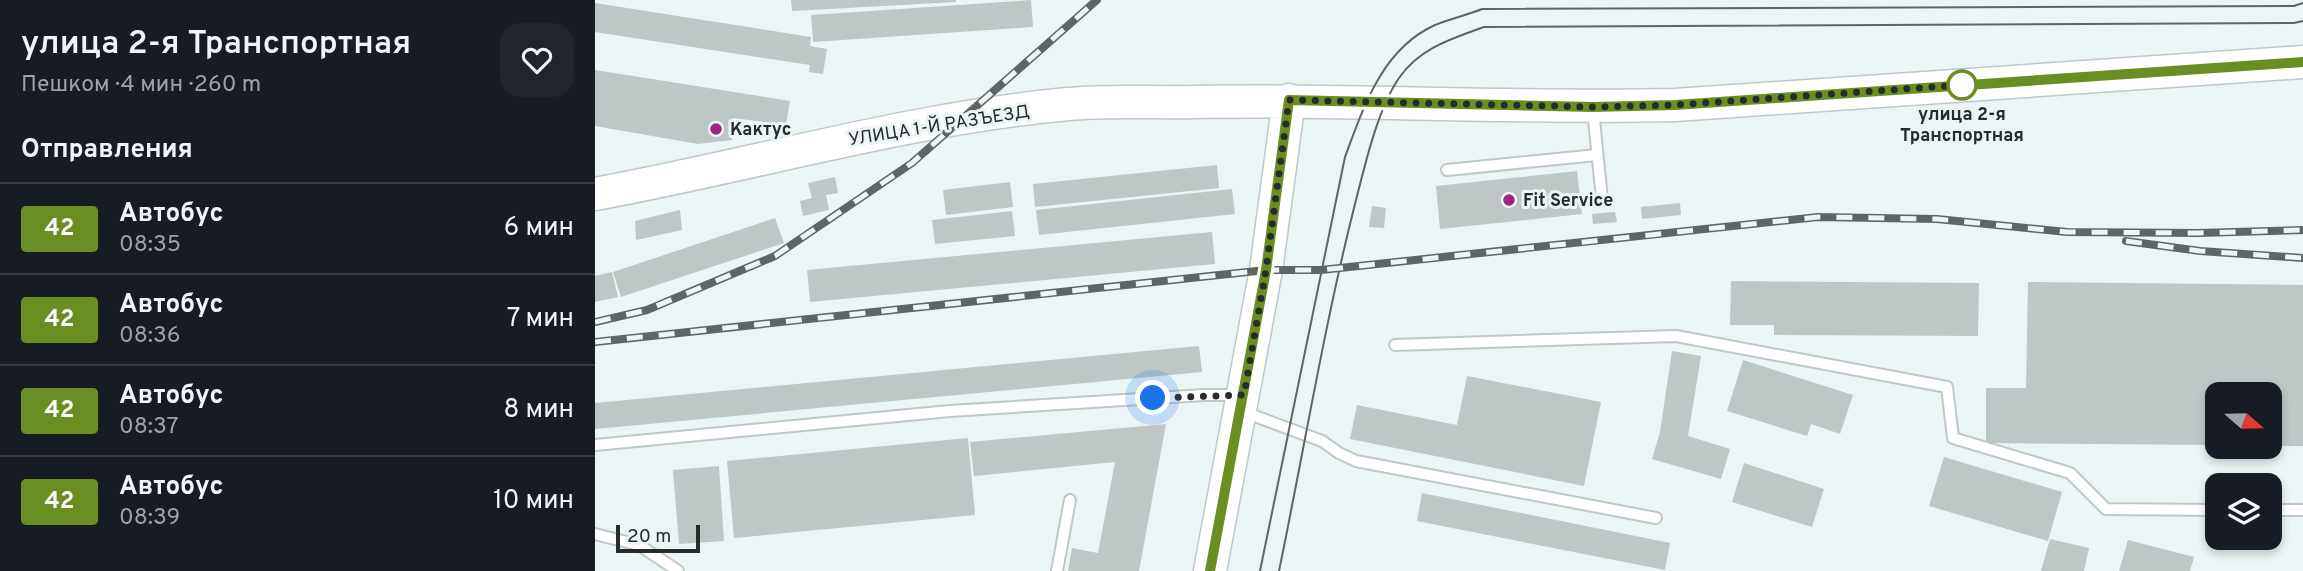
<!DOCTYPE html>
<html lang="ru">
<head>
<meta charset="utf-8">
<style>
  :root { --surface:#171b24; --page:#20242c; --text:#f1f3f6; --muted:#9ea1a6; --line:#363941 }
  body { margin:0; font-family:Overpass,sans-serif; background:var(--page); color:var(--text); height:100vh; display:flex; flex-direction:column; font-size:26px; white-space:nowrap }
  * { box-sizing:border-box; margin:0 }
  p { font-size:23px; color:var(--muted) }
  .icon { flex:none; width:38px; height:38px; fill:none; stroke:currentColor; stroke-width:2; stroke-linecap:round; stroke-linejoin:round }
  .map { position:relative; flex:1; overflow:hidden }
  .side { display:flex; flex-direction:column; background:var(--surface); width:595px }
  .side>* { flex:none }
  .badge { padding:0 14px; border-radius:5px; font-size:24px; line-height:46px }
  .needle { width:46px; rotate:110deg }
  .controls { position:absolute; left:1610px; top:382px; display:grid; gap:14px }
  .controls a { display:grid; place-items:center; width:77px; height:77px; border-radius:14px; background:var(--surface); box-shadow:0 4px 10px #0003; font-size:35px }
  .scale { position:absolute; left:21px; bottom:18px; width:84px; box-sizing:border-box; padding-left:7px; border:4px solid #272b2a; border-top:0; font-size:19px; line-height:24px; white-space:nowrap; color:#272b2a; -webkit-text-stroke:5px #ebf5f5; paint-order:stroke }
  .you { position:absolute; width:35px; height:35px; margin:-18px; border:5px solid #fff; border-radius:50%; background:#1a73e8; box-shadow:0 0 0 10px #1a73e833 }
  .map>.badge { position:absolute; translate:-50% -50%; box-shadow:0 0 0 4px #fff }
  h2 { padding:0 21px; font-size:26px; line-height:63px }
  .round { display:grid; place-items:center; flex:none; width:74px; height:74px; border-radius:21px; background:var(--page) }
  .head { display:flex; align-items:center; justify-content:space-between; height:119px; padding:0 21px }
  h1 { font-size:33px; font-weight:600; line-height:52px }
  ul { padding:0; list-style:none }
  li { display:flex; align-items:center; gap:21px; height:91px; padding:0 21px; border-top:2px solid var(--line) }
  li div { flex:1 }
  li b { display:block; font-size:26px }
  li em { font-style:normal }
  li .badge { min-width:77px; font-weight:700; text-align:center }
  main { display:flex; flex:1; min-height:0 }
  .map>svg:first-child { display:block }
  .building { fill:#bdc7c6 }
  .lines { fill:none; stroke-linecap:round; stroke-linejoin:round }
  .lane-casing { stroke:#bfc8c8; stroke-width:14 }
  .secondary-casing { stroke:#bfc8c8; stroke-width:35 }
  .lane { stroke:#fff; stroke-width:10 }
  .secondary { stroke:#fff; stroke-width:32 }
  .tram { stroke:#5f6564; stroke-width:2 }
  .rail-casing { stroke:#5f6564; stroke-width:8 }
  .rail { stroke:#ebf5f5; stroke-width:5; stroke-dasharray:16; stroke-linecap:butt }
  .line-casing { stroke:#fff; stroke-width:16 }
  .line { stroke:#6b8e23; stroke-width:10 }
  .walk { stroke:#272b2a; stroke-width:7; stroke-dasharray:0 12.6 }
  .stop-dot { fill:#fff; stroke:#6b8e23; stroke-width:3.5 }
  .poi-dot { fill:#a0267d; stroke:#ebf5f5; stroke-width:2.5 }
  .labels { text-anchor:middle; stroke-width:6; stroke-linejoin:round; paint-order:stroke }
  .stop-label { font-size:18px; font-weight:bold; fill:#272b2a; stroke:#ebf5f5 }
  .street-label { font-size:18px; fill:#272b2a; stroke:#ebf5f5 }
  .poi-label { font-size:18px; font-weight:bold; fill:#272b2a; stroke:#ebf5f5; text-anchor:start }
</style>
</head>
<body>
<main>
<section class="side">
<div class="head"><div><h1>улица 2-я Транспортная</h1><p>Пешком · 4 мин · 260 m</p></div><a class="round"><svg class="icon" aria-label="heart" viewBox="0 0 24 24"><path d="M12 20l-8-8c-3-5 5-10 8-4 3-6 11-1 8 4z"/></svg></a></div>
<h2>Отправления</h2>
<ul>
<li><span class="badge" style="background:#6b8e23;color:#fff">42</span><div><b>Автобус</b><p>08:35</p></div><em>6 мин</em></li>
<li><span class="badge" style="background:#6b8e23;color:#fff">42</span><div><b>Автобус</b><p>08:36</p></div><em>7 мин</em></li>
<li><span class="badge" style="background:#6b8e23;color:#fff">42</span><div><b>Автобус</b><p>08:37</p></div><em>8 мин</em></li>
<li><span class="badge" style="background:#6b8e23;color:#fff">42</span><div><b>Автобус</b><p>08:39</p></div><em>10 мин</em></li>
</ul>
</section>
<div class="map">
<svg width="1708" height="571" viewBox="0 0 1708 571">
  <rect width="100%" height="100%" fill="#ebf5f5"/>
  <!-- building -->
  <path class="building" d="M196,0H361V2L197,11Z
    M436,0L438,27L218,42L216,15Z
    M0,3L216,37L215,46L232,49L228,74L214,72L215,65L0,32Z
    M0,70L195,101L191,125L138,118L137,140L103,144L0,126Z
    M622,165L624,188L440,207L438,184Z
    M982,171L987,214L845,229L841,186Z
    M240,177L243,193L231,195L234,210L208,216L205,201L217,198L213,183Z
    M415,182L418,207L351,215L348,190Z
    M637,189L640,214L444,235L441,210Z
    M1085,203L1086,215L1047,219L1046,207Z
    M777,206L791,208L789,228L774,227Z
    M85,210L87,230L41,240L40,221Z
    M417,211L420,236L340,244L337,220Z
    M1020,212L1022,222L998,224L997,214Z
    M180,218L189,243L26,297L18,272Z
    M617,232L620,264L215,302L212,270Z
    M17,272L23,297L0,302V276Z
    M1136,281L1384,283L1383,336L1179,335V325H1135Z
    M1433,282L1708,285V446H1675V394H1622V445L1391,443V388H1431Z
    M604,346L607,372L0,429V403Z
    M1077,351L1106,356L1093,436L1135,449L1126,479L1057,459L1065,432Z
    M1148,360L1258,395L1245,434L1216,424L1212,436L1132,411Z
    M872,376L1006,402L989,486L755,439L762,405L862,425Z
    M571,424L544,571H473L477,548L503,553L520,462L379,476L375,442Z
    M373,438L380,515L139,538L132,461Z
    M1349,457L1467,492L1453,541L1334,506Z
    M1149,463L1229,489L1217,527L1137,502Z
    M124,466L129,541L84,544L78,470Z
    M827,493L1075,543L1070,570L822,521Z
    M1455,539L1494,548L1489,571H1446Z
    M1533,540L1599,557L1595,571H1524Z"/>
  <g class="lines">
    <defs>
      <path id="lane" d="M998,110L1007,199
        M852,170L1002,155
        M800,345L1081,336L1352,387L1358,438L1475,473L1511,509L1622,510
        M649,412L727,441L744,453L761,461L1061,518
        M0,445L355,411L609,395H646
        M1675,510H1708
        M0,534L44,545L83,571
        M462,571L475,500"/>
      <path id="secondary" d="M0,194C158,165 312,119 473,104C514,100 557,103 599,102C759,99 920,109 1080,105L1708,62
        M615,571L671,270L694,100"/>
    </defs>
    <!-- lane casing -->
    <use href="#lane" class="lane-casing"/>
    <!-- secondary casing -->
    <use href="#secondary" class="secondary-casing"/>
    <!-- lane -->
    <use href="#lane" class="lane"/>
    <!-- secondary -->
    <use href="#secondary" class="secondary"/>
    <!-- tram -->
    <path class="tram" d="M665,571L750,157C769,106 787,49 840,25C855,19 872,15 887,9L1699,6L1708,3
      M684,571C709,450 729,327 759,208C769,169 782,110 804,78C825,48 856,39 889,27L1699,23L1708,21"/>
    <defs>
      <path id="rail" d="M1531,241L1605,251L1708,258
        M0,322L52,310L180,256L317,163L502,0
        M0,342L671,270H726L1223,217L1342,219L1472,232L1603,233L1708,230"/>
    </defs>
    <!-- rail casing -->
    <use href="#rail" class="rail-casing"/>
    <!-- rail -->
    <use href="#rail" class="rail"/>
  </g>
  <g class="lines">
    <defs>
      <path id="line" d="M615,571L671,270L694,100L998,107L1080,105L1708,62"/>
    </defs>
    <!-- line casing -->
    <use href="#line" class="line-casing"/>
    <!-- line -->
    <use href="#line" class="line"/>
    <!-- walk -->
    <path class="walk" d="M558,398L649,395L671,270L694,100L998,107L1080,105L1380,84L1367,85"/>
  </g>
  <!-- markers -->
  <circle class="stop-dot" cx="1367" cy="85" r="14"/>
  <g class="poi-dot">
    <circle cx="121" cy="129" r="7"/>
    <circle cx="914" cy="200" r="7"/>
  </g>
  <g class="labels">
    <!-- stop labels -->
    <g class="stop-label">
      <text x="1367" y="120">улица 2-я<tspan x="1367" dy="21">Транспортная</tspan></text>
    </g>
    <!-- street labels -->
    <g class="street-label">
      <text transform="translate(344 125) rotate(-9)" y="6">УЛИЦА 1-Й РАЗЪЕЗД</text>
    </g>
    <!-- poi labels -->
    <g class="poi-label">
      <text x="135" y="135">Кактус</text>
      <text x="928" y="206">Fit Service</text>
    </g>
  </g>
</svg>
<div class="controls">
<a><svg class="needle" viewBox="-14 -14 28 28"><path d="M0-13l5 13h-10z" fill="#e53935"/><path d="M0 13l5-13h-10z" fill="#9ea1a6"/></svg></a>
<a><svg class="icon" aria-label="layers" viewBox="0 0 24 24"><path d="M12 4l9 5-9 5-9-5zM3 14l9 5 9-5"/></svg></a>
</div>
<div class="scale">20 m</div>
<div class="you" style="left:558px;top:398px"></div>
</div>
</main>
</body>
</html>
